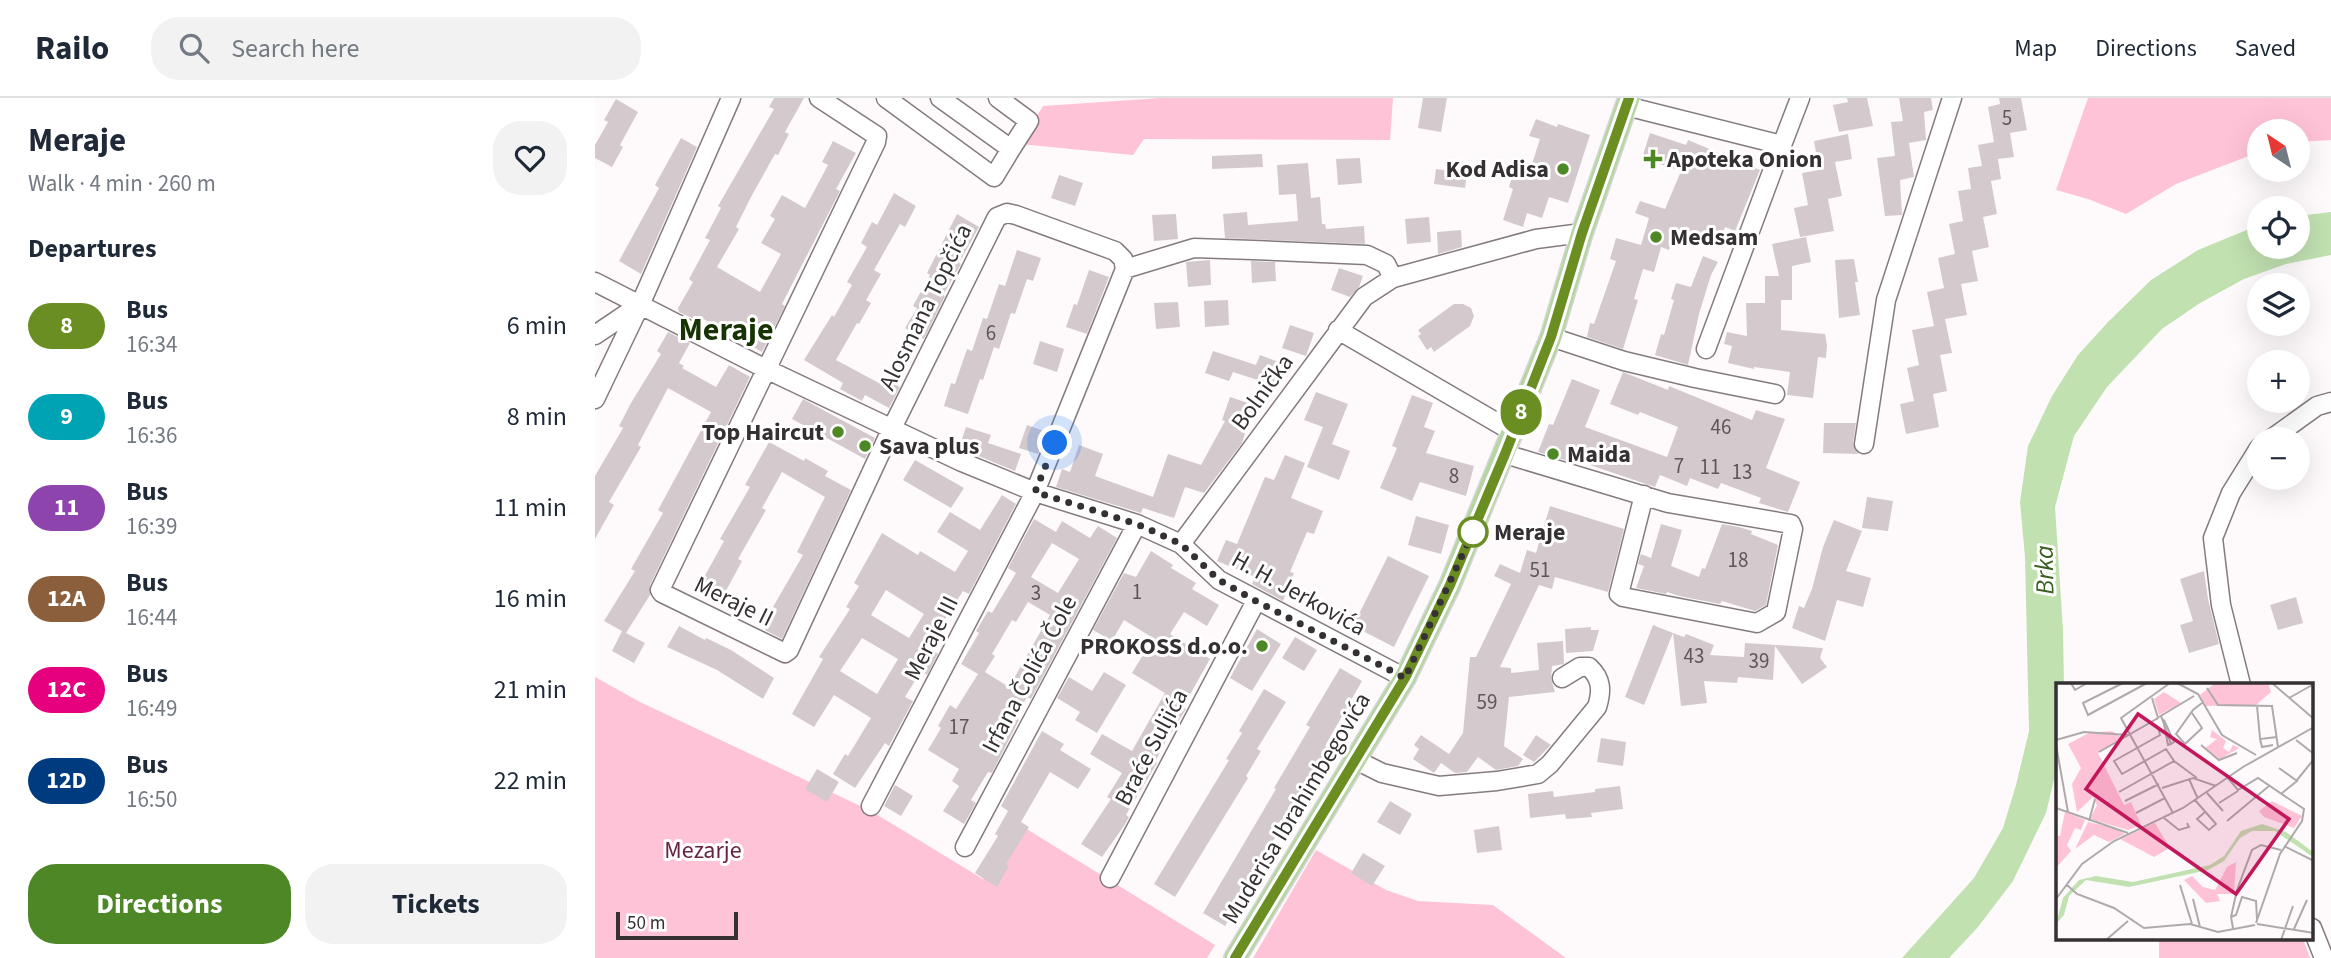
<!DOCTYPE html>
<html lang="en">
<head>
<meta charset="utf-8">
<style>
  :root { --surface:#fff; --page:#f2f2f3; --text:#1f2937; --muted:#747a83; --line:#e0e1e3; --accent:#4e8826 }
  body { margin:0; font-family:"Source Sans 3",sans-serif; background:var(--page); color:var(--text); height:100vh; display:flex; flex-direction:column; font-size:26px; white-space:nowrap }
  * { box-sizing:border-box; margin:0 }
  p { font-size:23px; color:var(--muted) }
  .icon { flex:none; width:38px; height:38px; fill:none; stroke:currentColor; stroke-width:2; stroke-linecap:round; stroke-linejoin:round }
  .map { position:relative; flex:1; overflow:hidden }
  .details { display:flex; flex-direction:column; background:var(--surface); width:595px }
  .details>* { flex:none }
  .badge { padding:0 14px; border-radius:23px; font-size:24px; line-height:46px }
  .needle { width:46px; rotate:325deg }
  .controls { position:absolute; left:1652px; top:21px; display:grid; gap:14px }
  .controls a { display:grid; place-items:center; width:63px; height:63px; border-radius:50%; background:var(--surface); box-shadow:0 7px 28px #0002; font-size:35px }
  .scale { position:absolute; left:21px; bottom:18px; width:122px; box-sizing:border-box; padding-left:7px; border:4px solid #353132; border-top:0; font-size:19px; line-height:24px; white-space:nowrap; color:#353132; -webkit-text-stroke:5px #fff; paint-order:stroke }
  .you { position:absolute; width:35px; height:35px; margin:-18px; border:5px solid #fff; border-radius:50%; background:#1a73e8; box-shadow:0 0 0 10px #1a73e833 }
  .map>.badge { position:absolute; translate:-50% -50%; box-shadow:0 0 0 4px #fff }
  h2 { padding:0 28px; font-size:26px; line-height:63px }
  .round { display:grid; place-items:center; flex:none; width:74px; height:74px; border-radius:28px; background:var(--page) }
  .summary { display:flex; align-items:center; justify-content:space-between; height:119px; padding:0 28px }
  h1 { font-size:33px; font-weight:700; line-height:52px }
  .cta { display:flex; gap:14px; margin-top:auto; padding:14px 28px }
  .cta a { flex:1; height:80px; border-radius:28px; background:var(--accent); color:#fff; font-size:28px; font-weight:700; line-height:80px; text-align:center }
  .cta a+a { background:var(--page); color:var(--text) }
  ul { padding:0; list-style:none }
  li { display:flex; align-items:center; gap:21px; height:91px; padding:0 28px }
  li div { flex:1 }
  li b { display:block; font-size:26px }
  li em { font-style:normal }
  li .badge { min-width:77px; font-weight:700; text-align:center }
  header { display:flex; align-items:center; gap:42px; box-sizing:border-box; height:98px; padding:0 35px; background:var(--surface); border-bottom:2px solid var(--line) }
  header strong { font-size:33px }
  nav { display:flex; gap:38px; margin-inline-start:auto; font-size:24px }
  .search { width:490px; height:63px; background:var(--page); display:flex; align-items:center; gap:18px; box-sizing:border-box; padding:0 24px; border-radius:28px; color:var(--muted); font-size:26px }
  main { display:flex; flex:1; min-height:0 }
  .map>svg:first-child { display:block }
  .green { fill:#ffc3d7 }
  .water { fill:#c1e1b1 }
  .building { fill:#d4cacd; fill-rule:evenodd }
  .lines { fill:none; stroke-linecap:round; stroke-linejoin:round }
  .minor-casing { stroke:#857b7e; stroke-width:21 }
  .major-casing { stroke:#d7d6d6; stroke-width:24 }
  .minor { stroke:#fff; stroke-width:18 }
  .major { stroke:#b5d5a2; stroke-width:21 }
  .line-casing { stroke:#fff; stroke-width:16 }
  .line { stroke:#6b8e23; stroke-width:10 }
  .walk { stroke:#353132; stroke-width:7; stroke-dasharray:0 12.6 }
  .poi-dot { fill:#4e8826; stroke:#fff; stroke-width:2.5 }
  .stop-dot { fill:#fff; stroke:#6b8e23; stroke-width:3.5 }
  .labels { text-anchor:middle; stroke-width:6; stroke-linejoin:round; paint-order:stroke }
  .number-label { font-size:21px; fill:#5d5759 }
  .poi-label { font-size:24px; font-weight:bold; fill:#353132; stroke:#fff; text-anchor:start }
  .street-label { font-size:24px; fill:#353132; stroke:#fff }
  .stop-label { font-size:24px; font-weight:bold; fill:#353132; stroke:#fff; text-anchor:start }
  .park-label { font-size:24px; fill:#682341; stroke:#fff }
  .water-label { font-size:26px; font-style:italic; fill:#396020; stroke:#fff }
  .district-label { font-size:32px; font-weight:bold; fill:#173303; stroke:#fff }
  .inset-road { fill:none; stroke:#aeaaab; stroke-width:2 }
  .view { fill:#c2185b; fill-opacity:0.15; stroke:#c2185b; stroke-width:3.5 }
  .inset-edge { fill:none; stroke:#353132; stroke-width:3.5 }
</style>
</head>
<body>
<header>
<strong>Railo</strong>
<div class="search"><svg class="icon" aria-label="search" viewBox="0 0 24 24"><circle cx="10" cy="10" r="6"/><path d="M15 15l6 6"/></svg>Search here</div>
<nav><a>Map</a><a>Directions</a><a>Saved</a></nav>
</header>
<main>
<section class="details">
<div class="summary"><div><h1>Meraje</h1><p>Walk · 4 min · 260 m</p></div><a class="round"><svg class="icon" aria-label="heart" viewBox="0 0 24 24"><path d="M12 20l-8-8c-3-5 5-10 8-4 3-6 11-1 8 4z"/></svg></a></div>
<h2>Departures</h2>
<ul>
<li><span class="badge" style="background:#6b8e23;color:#fff">8</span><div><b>Bus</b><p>16:34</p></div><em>6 min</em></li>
<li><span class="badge" style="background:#00a3b4;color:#fff">9</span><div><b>Bus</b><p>16:36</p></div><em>8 min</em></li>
<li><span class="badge" style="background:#8e44ad;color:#fff">11</span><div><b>Bus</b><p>16:39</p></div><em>11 min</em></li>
<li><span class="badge" style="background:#8b5e3c;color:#fff">12A</span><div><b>Bus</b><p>16:44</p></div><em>16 min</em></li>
<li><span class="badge" style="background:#e6007e;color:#fff">12C</span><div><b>Bus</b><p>16:49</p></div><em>21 min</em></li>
<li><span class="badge" style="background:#003b80;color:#fff">12D</span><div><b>Bus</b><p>16:50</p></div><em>22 min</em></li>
</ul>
<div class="cta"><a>Directions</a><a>Tickets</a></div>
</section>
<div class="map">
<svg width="1736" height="860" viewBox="0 0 1736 860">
  <rect width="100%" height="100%" fill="#fefafb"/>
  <!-- green -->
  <path class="green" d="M566,0H798L795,42L549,41L538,57L425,46L448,8Z
    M1493,0H1736V42L1703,44V33H1664V54L1581,86L1531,116L1493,101L1461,92Z
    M0,579L45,604L276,713L388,781L420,724L620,847L612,860H0Z
    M721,752L791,792L823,803L898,807L971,860H658Z
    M1564,841H1708L1715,860H1564Z"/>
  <!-- water -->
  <path class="water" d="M1736,114V157L1691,166L1649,181L1605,205L1567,231L1512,289L1479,338L1460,409L1468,532L1469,587H1463V665L1451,715L1418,783L1383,829L1354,860H1307L1379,780L1408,730L1421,687L1434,633L1430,459L1425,404L1433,348L1457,298L1483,257L1513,224L1556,182L1603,152L1664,127V149H1703V118Z"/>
  <!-- building -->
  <path class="building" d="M179,0H209L190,34L194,36L183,57L180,56L156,99L141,129L144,131L122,169L165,194L186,156L166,145L180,121L175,118L187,97L210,110L233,67L227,64L238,43L261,55L241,91L245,93L187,206L190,208L167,254L107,220L105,224L84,214L83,210L98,184L94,181L115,142L110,140L126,110L123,108L179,11L174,9Z
    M828,0H852L846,34L823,30Z
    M1252,0H1272L1278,28L1244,34L1238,7L1253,4Z
    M1304,0H1336L1338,12L1329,14L1331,42L1314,45L1319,79L1305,82L1307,117L1290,118L1282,60L1300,58L1296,24L1308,23Z
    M1404,0H1426L1432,32L1415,35L1419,59L1403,61L1406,81L1396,83L1402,116L1388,119L1394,149L1377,153L1383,183L1366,186L1372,217L1350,221L1357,255L1345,257L1352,293L1338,296L1344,329L1311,336L1305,306L1319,303L1312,270L1324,267L1317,232L1339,228L1332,194L1349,190L1343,160L1360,156L1354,126L1368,123L1363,93L1376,91L1373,70L1387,68L1383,47L1399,44L1393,9L1405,6Z
    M21,1L43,14L25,47L28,49L17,69L0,60V47L13,24L9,22Z
    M941,21L962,29L963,26L995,37L973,105L954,99L947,120L932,115L928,129L908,122L918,91L914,89L922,62L937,66L945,41L934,38Z
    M1055,35L1091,47L1093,42L1165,72L1140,133L1130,129L1122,148L1081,131L1074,152L1066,149L1059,174L1048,171L1039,201L1043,202L1028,251L992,239L995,225L999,226L1021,163L1015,161L1021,140L1046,147L1054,120L1040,115L1045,103L1070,111L1086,73L1047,60Z
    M1253,36L1257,61L1240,64L1247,98L1233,101L1239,133L1205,139L1199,110L1213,107L1207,75L1224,72L1219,43Z
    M86,40L102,49L46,176L24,163L64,90L60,87Z
    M667,56L668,69L617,71V58Z
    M765,60L767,85L743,87L741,61Z
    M713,65L716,100L725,99L727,126H730L731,131L769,128L770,146L630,140L628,116L652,114L653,127L703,123L701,96L684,97L682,67Z
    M841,71L872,75L870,90L839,86Z
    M464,77L488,85L480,108L456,100Z
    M299,95L321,108L310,129L305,126L279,172L286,176L271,202L276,205L264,226L262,225L241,262L284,285L287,279L305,289L294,310L270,297L267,303L245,291L248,285L209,262L237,217L239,219L257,187L252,184L272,149L266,145L277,124L282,127Z
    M362,116L384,129L364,165L366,166L348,197L350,198L329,241L310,230L322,210L318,208L335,177L332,175Z
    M581,116L583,141L559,143L557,117Z
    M834,119L836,144L812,146L810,121Z
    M866,132L867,149L843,156L842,134Z
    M1211,139L1216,164L1197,168V202H1186V232L1230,236L1232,247L1231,260L1223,259L1218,300L1192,297L1195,274L1159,269V271L1133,265L1137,248L1129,246L1132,234L1152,238L1151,205H1170V178H1184L1177,146Z
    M422,152L446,160L438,183L432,181L420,216L416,215L404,251L399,249L388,282L385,281L373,316L349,308L356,285L360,286L372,251L377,253L388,220L392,221L404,186L410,188Z
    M1108,158L1123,164L1116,177L1104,216L1093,267L1060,257L1066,236L1069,237L1079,202L1076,201L1081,185L1096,189Z
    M1259,161L1263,184H1260L1265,217L1244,220L1240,162Z
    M615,162L616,187L593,189L591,164Z
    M656,163L680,164L681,183L657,185Z
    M744,170L768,178L764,189L755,199L736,192Z
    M494,172L514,179L492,236L471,229L479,206L482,207Z
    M633,202L634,227L610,229L609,203Z
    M583,204L585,229L561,231L559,205Z
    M859,206H868L876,210L879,218L875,228L839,254L836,249L832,252L823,238L826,236L823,232Z
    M695,227L719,235L711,258L687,250Z
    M73,234L95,245L84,265L89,268L87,270L121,289L134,267L155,279L55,487V497L31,535L50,545L39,565L17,553L27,533L9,523L40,473L36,471L68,415L63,412L116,314L73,290L43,347L46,349L14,404L19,407L0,441V378L28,330L24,328L36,305L66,256L62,253Z
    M445,243L469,251L462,274L438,266Z
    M618,253L661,267L665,257L689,266L681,288L638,274L634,283L610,275Z
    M1028,274L1073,292L1074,288L1157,322L1161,312L1190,321L1171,370L1205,384L1193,414L1164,405L1166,400L1126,385L1123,391L1095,380L1092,388L1065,377L1060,389L974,360L973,363L943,354L954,326L958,327L977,281L1005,292L990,329L1072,359L1083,329L1045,314L1043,317L1015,306Z
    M721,294L753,306L737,346L755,353L744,382L712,369L728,329L709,322Z
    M817,297L838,305L829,329L840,333L831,355L879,368L871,398L825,384L817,403L785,390L802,350L797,348Z
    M635,299L659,307L647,345L609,395L590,389L579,420L548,410L546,415L461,389L467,371L475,374L484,347L508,356L500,378L558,399L573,356L606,367L630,323L627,322Z
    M208,301L280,340L270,361L197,321Z
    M1229,325H1261L1258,345L1263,356L1228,355Z
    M432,327L452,334L443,356L424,350Z
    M371,329L396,337L393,345L426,356L420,373L364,350Z
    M174,344L209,363L210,360L233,373L230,378L256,392L187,541L170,532L182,511L178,509L208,457L202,454L230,399L187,374L167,410L171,412L143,461L147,463L125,504L102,492L129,443L125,441L155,389L150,387Z
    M690,357L710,365L696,400L728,413L719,436L712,434L695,474L699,475L688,503L657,486L660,479L622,463L631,442L642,446L670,379L679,382Z
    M320,362L369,390L356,410L308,382Z
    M407,397L421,406L374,496L368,493L347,526L351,529L337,552L343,556L332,577L326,573L310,599L318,603L294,648L290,645L260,690L238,676L250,656L253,658L276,620L239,597L219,629L197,616L228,561L224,559L255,511L251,509L264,488L259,485L287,435L323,457L325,453L360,474L373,453L342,434L355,414L385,432ZM291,492L329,516L314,540L276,517ZM267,540L303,561L282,596L245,573Z
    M1272,399L1298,403L1293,433L1267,430Z
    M955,408L1029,431L1013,494L960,479L957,491L944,487L905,569L916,570V575L944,572L942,545L968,543L969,566L957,568L956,581L960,594L914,599L909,648L928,661L923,668L901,672L883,659L872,674L860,675L846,665L839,675L818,661L824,651L819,647L826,637L854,656L868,635L875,559H881L916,486L899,478L905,466L925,475L932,452L941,455Z
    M821,418L854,427L846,456L813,447Z
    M439,421L461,434L467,423L495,440L503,428L522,440L436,601L432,599L420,620L424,622L397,675L393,674L376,702L381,705L369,726L348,713L364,688L357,683L364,671L333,652L346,630L343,628L355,607L361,611L383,576L366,566L384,535L381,533L393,513L397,515L421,475L413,470ZM457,445L484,461L463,495L436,479ZM433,504L455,517L414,589L390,574L400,558L397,556L417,522L421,524Z
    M1239,422L1267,433L1251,473L1276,480L1268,509L1242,502L1230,543L1197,530L1204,508L1209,510L1217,491L1228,449Z
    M1066,426L1087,432L1076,468L1104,479L1107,470L1110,471L1127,426L1144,429L1157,433L1156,436L1183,447L1171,507L1160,513L1127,503L1125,506L1084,498L1072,494L1071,496L1041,490L1049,468L1043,466L1046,456L1056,460Z
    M556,453L578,467L576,470L601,485L597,491L624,507L612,528L589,514L575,536L615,561L588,609L591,611L572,641L560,664L562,665L531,717L534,719L529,728L507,759L486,746L516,701L512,699L527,675L495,656L507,636L537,653L570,595L537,575L558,540L529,522L517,543L498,532L529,475L541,479Z
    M793,458L834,478L799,549L758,528Z
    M1609,473L1613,501L1624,546L1594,555L1585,527L1598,523L1585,481Z
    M1701,499L1708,525L1683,532L1675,507Z
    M1058,527L1078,535L1049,607L1030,599Z
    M84,528L110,542L111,540L136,552L179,580L168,601L122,572L72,549Z
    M996,529V532H1004L998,553L971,555L970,531Z
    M662,531L686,546L657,593L635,580Z
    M1078,535L1089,539L1091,536L1119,547L1115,557L1149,559L1150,545L1228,550L1225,560L1232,569L1207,586L1180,548L1178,582L1143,579L1142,585L1109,583L1112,605L1086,608Z
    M700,539L722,552L709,573L687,560Z
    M745,570L767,583L730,648L733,650L658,777L661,779L630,828L608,815L681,691L679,690L715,629L711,627Z
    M509,574L531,587L502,635L480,622L485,614L462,600L474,579L497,593Z
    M669,591L691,604L662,651L666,653L651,678L653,680L580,799L559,786L634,662L631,661L647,635L644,633Z
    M447,633L469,646L465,652L496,671L483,691L455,674L426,724L434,729L411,766L414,768L402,789L380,775L403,738L400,736L413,713L406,708Z
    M941,637L956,647L939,664L928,657Z
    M1006,640L1031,644L1028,668L1002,664Z
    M222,671L244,684L232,704L210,691Z
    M300,687L318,698L306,718L289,708Z
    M1025,688L1028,711L996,715L997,719L971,721L970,716L935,720L933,696L958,693L959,699L1000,694V691Z
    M795,703L817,716L805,737L782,724Z
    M904,728L907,752L882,755L879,732Z
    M768,755L790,768L777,788L756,775Z"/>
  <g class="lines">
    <defs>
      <path id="minor" d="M224,0L282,38L281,44L65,492L67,495L190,555L194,552L297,330L402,119L412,115L421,117L520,153L528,161L530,171L440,394L276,708
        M291,0L399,79L416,51L345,0
        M403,0L434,23L416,51
        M1031,8L1187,47L1205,0
        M530,171L599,150L658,152L772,157L791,166L798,180
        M0,184L171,271L367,364L440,394L542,426L586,446L624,482L810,580
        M743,232L918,334
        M0,237L43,208
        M956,239L1029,263L1100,280L1180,296
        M1111,251L1187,47
        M0,301L45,207L136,0
        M1676,341L1722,308L1736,304
        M1269,346L1291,202L1357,0
        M910,356L1073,405L1196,426L1198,431L1181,514L1162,525L1028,499L1024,496L1049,397
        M586,446L769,199L798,180L941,141L987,135
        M1646,587L1626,507L1618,440L1636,395L1664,350
        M761,662L787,675L844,688L902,683L943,676L955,666L1002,609C1007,593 1007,581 994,569H985L967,580
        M370,749L542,426
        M515,780L661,503
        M1717,830L1729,860"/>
      <path id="major" d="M640,860L810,580L855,487L956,239L987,135L1034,0"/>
    </defs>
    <!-- minor casing -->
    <use href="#minor" class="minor-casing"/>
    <!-- major casing -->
    <use href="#major" class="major-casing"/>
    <!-- minor -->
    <use href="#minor" class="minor"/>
    <!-- major -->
    <use href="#major" class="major"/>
  </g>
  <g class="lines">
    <defs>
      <path id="line" d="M640,860L810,580L855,487L910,356L956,239L987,135L1034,0"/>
    </defs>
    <!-- line casing -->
    <use href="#line" class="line-casing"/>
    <!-- line -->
    <use href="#line" class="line"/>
    <!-- walk -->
    <path class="walk" d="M460,345L440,394L542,426L586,446L624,482L661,503L810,580L878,434"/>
  </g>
  <!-- markers -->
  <g class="poi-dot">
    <path d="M1054.5 50.5h7v7h7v7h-7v7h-7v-7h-7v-7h7z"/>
    <circle cx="968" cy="71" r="7"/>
    <circle cx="1061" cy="139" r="7"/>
    <circle cx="243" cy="334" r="7"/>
    <circle cx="270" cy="348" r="7"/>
    <circle cx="958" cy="356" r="7"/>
    <circle cx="667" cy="548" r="7"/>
  </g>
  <circle class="stop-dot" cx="878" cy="434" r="14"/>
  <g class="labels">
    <!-- number labels -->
    <g class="number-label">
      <text x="1412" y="27">5</text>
      <text x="396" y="242">6</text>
      <text x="1126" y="336">46</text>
      <text x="1084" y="375">7</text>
      <text x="1115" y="376">11</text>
      <text x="1147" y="381">13</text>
      <text x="859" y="385">8</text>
      <text x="1143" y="469">18</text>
      <text x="945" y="479">51</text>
      <text x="542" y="501">1</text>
      <text x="441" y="502">3</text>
      <text x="1099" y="565">43</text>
      <text x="1164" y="570">39</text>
      <text x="892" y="611">59</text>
      <text x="364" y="636">17</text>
    </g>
    <!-- poi labels -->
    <g class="poi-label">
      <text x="1072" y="69">Apoteka Onion</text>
      <text x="954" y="79" text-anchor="end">Kod Adisa</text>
      <text x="1075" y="147">Medsam</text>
      <text x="229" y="342" text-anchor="end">Top Haircut</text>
      <text x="284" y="356">Sava plus</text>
      <text x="972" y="364">Maida</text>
      <text x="653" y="556" text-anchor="end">PROKOSS d.o.o.</text>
    </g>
    <!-- street labels -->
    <g class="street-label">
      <text transform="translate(330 209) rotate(-64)" y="8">Alosmana Topčića</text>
      <text transform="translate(667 294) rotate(-54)" y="8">Bolnička</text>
      <text transform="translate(704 495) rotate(29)" y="8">H. H. Jerkovića</text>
      <text transform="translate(139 503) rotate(26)" y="8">Meraje II</text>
      <text transform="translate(336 540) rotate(-63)" y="8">Meraje III</text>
      <text transform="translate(434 576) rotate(-62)" y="8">Irfana Čolića Čole</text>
      <text transform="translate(556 649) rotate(-62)" y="8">Braće Suljića</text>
      <text transform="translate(701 710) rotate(-59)" y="8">Muderisa Ibrahimbegovića</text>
    </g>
    <!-- stop labels -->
    <g class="stop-label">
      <text x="899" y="442">Meraje</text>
    </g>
    <!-- park labels -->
    <g class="park-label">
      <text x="108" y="760">Mezarje</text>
    </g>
    <!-- water labels -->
    <g class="water-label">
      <text transform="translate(1449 472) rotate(-91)" y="9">Brka</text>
    </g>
    <!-- district labels -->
    <g class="district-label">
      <text x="131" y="242">Meraje</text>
    </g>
  </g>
  <!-- overview -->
  <g transform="translate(1461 585)">
    <rect width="257" height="257" fill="#fefafb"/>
    <path d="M159,0H212L215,9L200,22L150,23L144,12ZM108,9L125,20L103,32L98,16ZM156,47L170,58L167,65L173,69L177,62L183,65L164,76L149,65L161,56L154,54ZM56,48L66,55L42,70L68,122L75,119L85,142L72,147L34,136L41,122L37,114L21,129L16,101L25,85L12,61L33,50ZM216,118L246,133L238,145L208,134L203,128ZM9,129L29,137L25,147L19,145L11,162L15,168L0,185V153H4ZM32,139L59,145L69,151L53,159L38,152L19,166ZM99,140L114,165L98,174L64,156ZM180,179L178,211H161L164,218L150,220L128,197L136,193L147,204L159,207L171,184Z" fill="#ffc3d7"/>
    <path d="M206,141L230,149L257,169V174L219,148H196L184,155L168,178L152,187L73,204L30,197L13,213L8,232L0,241L7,215L23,197L40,193L77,199L154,182L168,173L185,148Z" fill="#c1e1b1"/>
    <path class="inset-road" d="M15,0L19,7L31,0M67,0L27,20L32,32L91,0M114,0L65,35L117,130M121,0L142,11L166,52L200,72M216,0L258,36M151,5L162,22L216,23L222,64M233,15L258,1M201,23L204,55M136,30L146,45L129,61L120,51L137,27L146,20M105,33L115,61L112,62L107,36M103,34L138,13M108,37L118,59L115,61M0,57L28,49L72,52M240,57L258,71M0,62L12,129M145,62L163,77L181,70M217,62L206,64L204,56L221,54M43,69L102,35L96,15M118,78L141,95M223,85L241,98L226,110M171,94L182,107L202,95L248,126L246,138L224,171L200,240M133,96L142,116M241,97L258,76M106,105L137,95L160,103M63,109L118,78L110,66L66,91L58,78L104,52L102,44M151,110L167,128M139,117L160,141L153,147L141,136L149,129M69,118L103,101M163,120L182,108M0,125L72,150M80,130L109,115M108,135L123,147L133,144L131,140M33,138L39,116M171,138L213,103M228,163L258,178M11,202L21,211L58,225L88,245L134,241L162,249L199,242M124,202L136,241M0,216L26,181L58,158L127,125L187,84L258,44M137,216L144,244M175,234L180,232L186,214L200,218L201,236M201,241L258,250M177,245L175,234L181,207L196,167L205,162L225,167M238,246L251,217M50,257L72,238M225,257L237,223"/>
    <path class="view" d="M82,31L233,136L180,211L30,106Z"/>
    <rect width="257" height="257" class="inset-edge"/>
  </g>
</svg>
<div class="controls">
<a><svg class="needle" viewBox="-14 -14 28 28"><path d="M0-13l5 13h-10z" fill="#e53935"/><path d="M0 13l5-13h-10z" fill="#747a83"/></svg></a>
<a><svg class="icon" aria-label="locate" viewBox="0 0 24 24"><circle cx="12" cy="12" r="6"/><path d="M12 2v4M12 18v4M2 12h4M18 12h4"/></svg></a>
<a><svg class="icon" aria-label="layers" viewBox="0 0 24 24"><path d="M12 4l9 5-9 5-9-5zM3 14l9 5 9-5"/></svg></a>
<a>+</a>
<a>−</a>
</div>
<div class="scale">50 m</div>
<div class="you" style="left:460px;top:345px"></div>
<b class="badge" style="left:926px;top:314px;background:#6b8e23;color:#fff">8</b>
</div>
</main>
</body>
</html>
